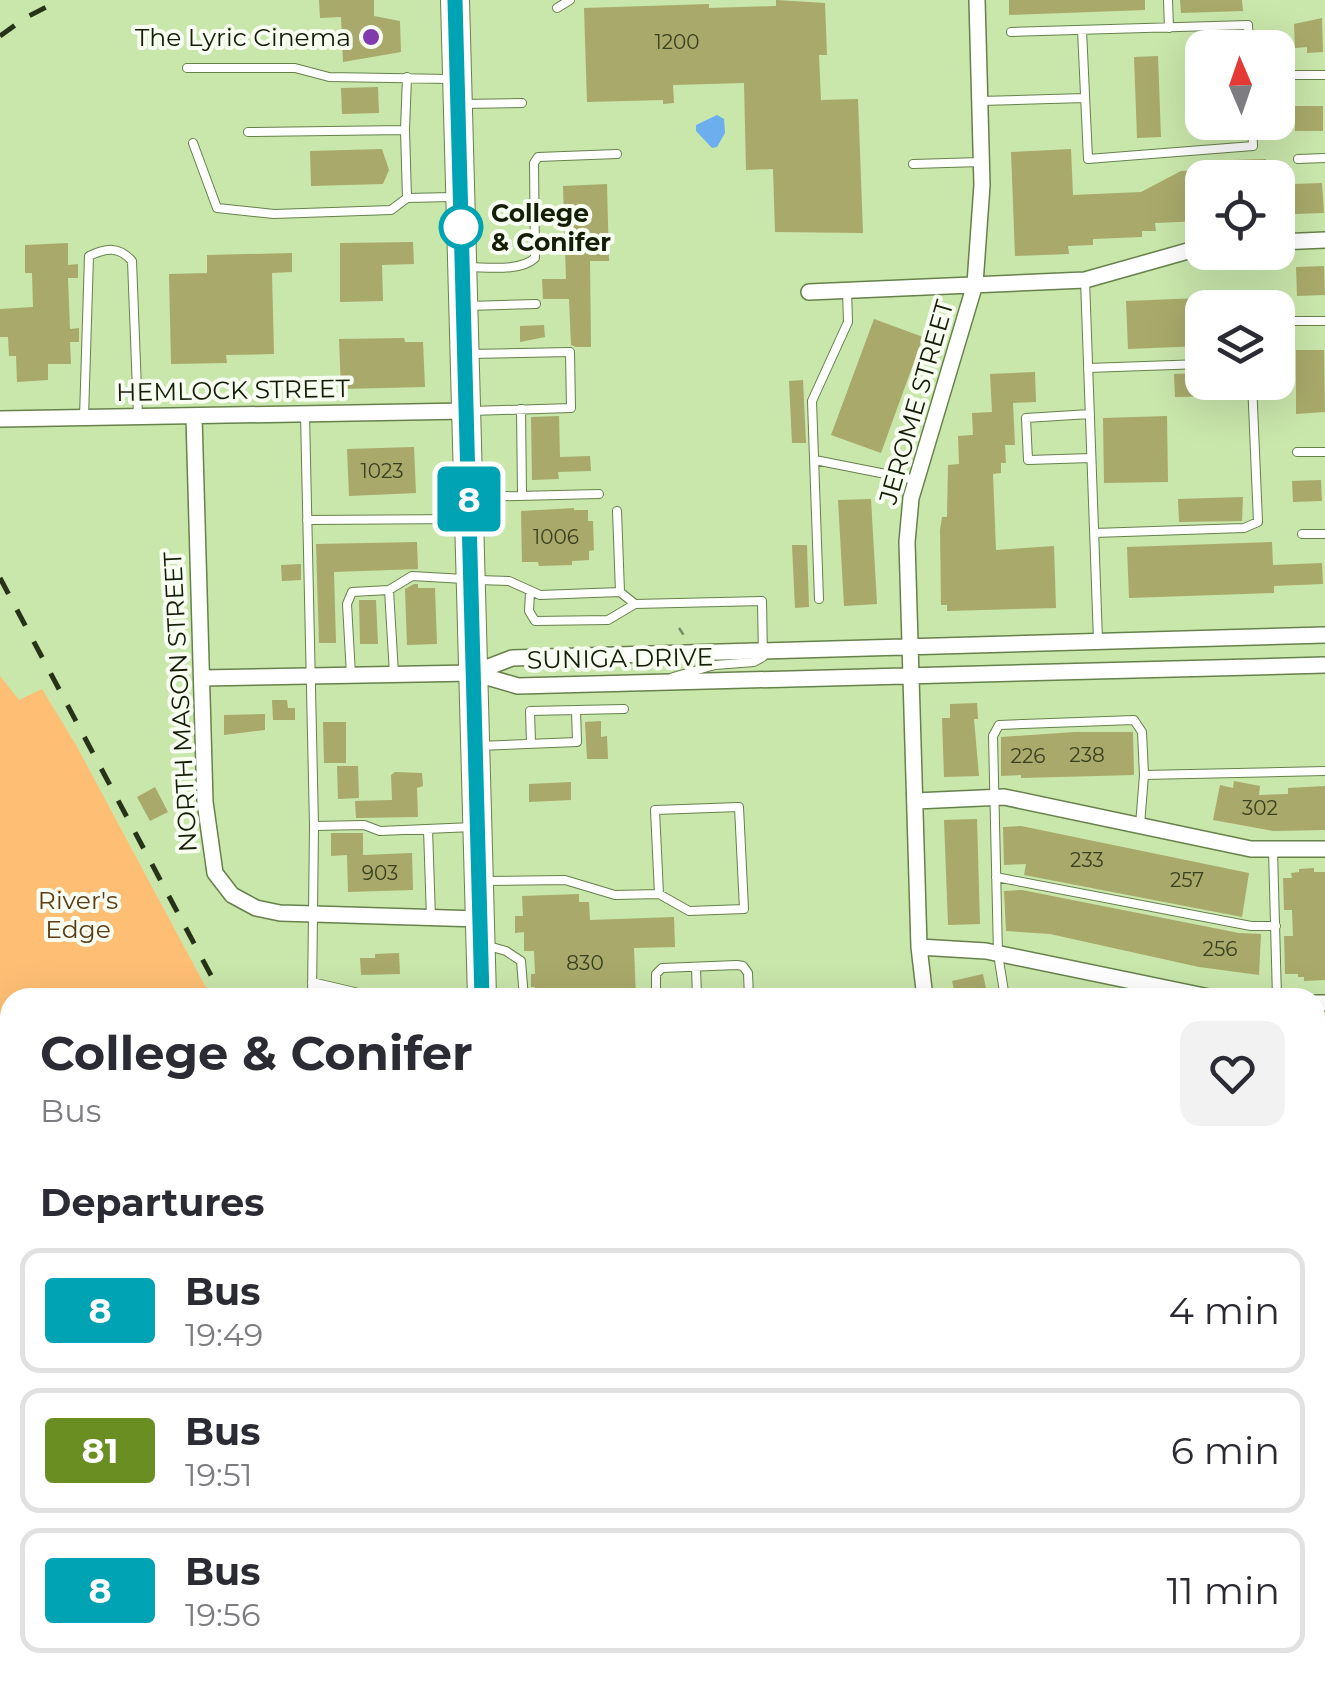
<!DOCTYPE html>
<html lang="en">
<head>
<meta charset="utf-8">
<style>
  :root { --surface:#fff; --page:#f2f2f3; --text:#2b2b33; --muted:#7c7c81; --line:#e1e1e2 }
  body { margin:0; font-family:Montserrat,sans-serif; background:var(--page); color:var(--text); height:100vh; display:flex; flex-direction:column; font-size:38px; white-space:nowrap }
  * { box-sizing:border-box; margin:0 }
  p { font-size:32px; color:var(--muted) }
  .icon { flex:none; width:55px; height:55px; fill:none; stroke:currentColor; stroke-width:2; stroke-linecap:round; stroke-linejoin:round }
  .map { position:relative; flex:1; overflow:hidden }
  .side { position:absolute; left:0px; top:988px; width:1325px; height:702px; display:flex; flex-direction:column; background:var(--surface); border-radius:30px 30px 0 0; box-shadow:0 10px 40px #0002 }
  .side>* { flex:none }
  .badge { padding:0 20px; border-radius:8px; font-size:35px; line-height:65px }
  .needle { width:65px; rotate:358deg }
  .buttons { position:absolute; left:1185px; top:30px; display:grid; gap:20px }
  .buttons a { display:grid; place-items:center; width:110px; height:110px; border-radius:20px; background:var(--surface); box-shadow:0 10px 40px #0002; font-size:50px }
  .map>.badge { position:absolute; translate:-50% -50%; box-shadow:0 0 0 5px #fff }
  h2 { padding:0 40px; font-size:38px; line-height:90px }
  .round { display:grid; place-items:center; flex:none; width:105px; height:105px; border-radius:20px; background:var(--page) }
  .head { display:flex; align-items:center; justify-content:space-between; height:170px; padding:0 40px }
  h1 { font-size:48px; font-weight:700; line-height:75px }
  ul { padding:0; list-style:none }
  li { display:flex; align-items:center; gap:30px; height:125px; margin:0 20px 15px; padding:0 20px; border:5px solid var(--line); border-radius:20px }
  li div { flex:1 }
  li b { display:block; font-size:38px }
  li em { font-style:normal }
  li .badge { min-width:110px; font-weight:700; text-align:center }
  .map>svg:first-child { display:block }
  .green { fill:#febe74 }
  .water { fill:#6caeee }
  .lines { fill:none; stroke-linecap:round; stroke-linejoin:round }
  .canal { stroke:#6caeee; stroke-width:15 }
  .building { fill:#a8a96a }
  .lane-casing { stroke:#67814a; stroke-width:10 }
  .street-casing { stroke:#67814a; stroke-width:18 }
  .secondary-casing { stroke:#67814a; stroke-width:22 }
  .highway-casing { stroke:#67814a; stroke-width:30 }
  .path { stroke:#788d62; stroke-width:2.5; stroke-dasharray:8 8; stroke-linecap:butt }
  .lane { stroke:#fff; stroke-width:8 }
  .street { stroke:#fff; stroke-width:15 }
  .secondary { stroke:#fff; stroke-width:20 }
  .highway { stroke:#fff; stroke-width:28 }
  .rail { stroke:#273318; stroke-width:5; stroke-dasharray:18 18; stroke-linecap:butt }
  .line-casing { stroke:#fff; stroke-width:22 }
  .line { stroke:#00a3b4; stroke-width:15 }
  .poi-dot { fill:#813baf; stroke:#f8fef2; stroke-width:4 }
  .stop-dot { fill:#fff; stroke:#00a3b4; stroke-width:5 }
  .labels { text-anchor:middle; stroke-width:8; stroke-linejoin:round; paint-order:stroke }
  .number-label { font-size:20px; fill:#394120 }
  .poi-label { font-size:25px; fill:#141e07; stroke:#f8fef2; text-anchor:end }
  .stop-label { font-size:25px; font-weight:bold; fill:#141e07; stroke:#f8fef2; text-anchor:start }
  .street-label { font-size:25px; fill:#141e07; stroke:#f8fef2 }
  .park-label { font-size:25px; fill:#5c3d15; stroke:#f8fef2 }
</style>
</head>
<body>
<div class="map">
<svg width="1325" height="1688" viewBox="0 0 1325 1688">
  <rect width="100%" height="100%" fill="#c9e6ab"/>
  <!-- green -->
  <path class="green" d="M0,676L19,700L42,689L76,745L211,997L10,998V1086L0,1078Z
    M0,1219L10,1231V1680H183L187,1686L198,1688H0Z
    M1315,1587L1325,1588V1688H1050L1117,1687L1118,1680H1315Z
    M243,1680H385V1688H249Z
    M726,1680H1028V1688H726Z"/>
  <!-- water -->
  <path class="water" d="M717,115L724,119L725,133L717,147L712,148L696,131V125Z
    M0,1078L10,1086V1231L0,1219Z"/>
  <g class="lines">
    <!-- canal -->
    <path class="canal" d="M1315,1401L1325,1402"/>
  </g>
  <!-- building -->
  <path class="building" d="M319,0H374V16L400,21L401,52L343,62L341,17L320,18Z
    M776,0L825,3L827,55H819L821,100L858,99L863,233L775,232L773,169L746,170L744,83L673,85L674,103L663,104V100L587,102L584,8L709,4V8L776,6Z
    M1009,0H1145V10L1009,15Z
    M1180,0H1242L1243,11L1181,13Z
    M1322,18L1323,52L1307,53V47L1295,48L1294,24Z
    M1158,56L1161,137L1137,138L1134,57Z
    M378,87L379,113L342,114L341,88Z
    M1295,106H1323V131H1295Z
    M382,149L389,170L383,184L311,186L310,151Z
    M1071,149L1073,195L1141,192L1181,171L1202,170V221L1155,223L1156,231H1142V237L1093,239V245L1068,246L1069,254L1015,256L1011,152Z
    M1266,159L1267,178H1233L1232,160Z
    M1322,183L1324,213L1295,214L1294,184Z
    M607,184L609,261H590L591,347H576L571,345L569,299H543L542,279H566L563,186Z
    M413,242L414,264L382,265L383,301L340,302V243Z
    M68,243V265L78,264V278H68L70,329L79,328V342H70L71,364H48V380L17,382L16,356H9L8,337H0V309L33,307L32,273H25V245Z
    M292,253V272L272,273L274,354L226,355L227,363L171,364L169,274L207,273V255Z
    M1324,266L1325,295L1297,296L1296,267Z
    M1270,295V308H1209L1208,298Z
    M1202,298V346L1128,349L1126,301Z
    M874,319L923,337L881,453L831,435Z
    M544,325L545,337L520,342V326Z
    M404,338L405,342H423L425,387L341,389L339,339Z
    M1296,350H1324L1325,412L1296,414Z
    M1035,372L1036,402L1013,403L1015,445H1005L1006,463H1001V473L993,474L996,550L1054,546L1056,608L947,611V605H941L940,530L942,517H947L948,465L959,464L958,436L973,435L972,413L992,412L990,374Z
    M1202,373V382H1238L1239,396L1175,397L1174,374Z
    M803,380L806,443H792L789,381Z
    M559,416L560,457L590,456L591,471L558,472L559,479L532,480L531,417Z
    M1167,416L1168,482L1104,483L1103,418Z
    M414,447L416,493L349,496L347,449Z
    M1321,480L1322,501L1293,502L1292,481Z
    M1243,497L1242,521L1179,522L1178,499Z
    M871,499L877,604L844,606L838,500Z
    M574,508V510H588V521H593L594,550L589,551V560L572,561V565L539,566L538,562H522L521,511Z
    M417,542L418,569L334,572L336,643H319L316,544Z
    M1272,542L1273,565L1322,563L1323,584L1274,586V593L1129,598L1127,547Z
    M792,545H807L809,607L795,608Z
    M301,564V580L282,581L281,565Z
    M414,584H418V588H435L437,644L407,645L405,589Z
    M359,600H376L378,644H360Z
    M272,700H287L288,708H295V720H273Z
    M977,703L978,719H974L979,776L944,777L942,718H950V704Z
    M265,714V730L224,735V715Z
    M601,721V737L607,736L608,759H587L585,722Z
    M323,722H346V763H324Z
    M1075,732H1133L1134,775L1021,778V775L1001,776V737Z
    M337,766H358L359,798L338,799Z
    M395,772L422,773L423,786L417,788L418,817L356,818L355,801L392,800L391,775Z
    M1234,781L1260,786L1259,795L1288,794V788L1325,786V830L1273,831L1213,820L1220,785L1233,788Z
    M571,782V800L529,802V784Z
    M155,787L168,812L150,821L137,797Z
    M977,819L980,924L948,925L944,820Z
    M1021,826L1249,873L1242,917L1024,875L1026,864L1004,865L1003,827Z
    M331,833H363V855L412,853L413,890L348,892L347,855L331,856Z
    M1314,868V872H1325V980L1304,981V977H1298V974H1285L1284,936H1293L1292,910H1284L1283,878H1292L1291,873L1299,872V869Z
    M1022,890L1239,933L1261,934L1259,975L1199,967L1050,934L1006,931L1004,891Z
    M579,894V902H589L590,920L674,917L675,947L634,948L636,998H536L535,987H531V974H535L534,951H524V932L515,933V916H523L522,896Z
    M399,953L400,974L361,975L360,958H375V954Z
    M983,974L988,998H956L952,981Z"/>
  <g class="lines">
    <defs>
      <path id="lane" d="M1168,0L1169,28
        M557,8L570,0
        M1082,30L1088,159L1253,146L1252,122
        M1011,32L1248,25L1249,48
        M187,68H295L329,77L451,79
        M1295,75H1325
        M980,101L1085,98
        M462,104L522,103
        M248,132L405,130L407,77
        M193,143L217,208L274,214L391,210L407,198L405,130
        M1298,159L1325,158
        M913,164L981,162
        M407,198L452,197
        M467,267C487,267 520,272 535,258L534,163L538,157L617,154
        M1085,280L1098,640
        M468,306L536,304
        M1295,321H1325
        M1088,368L1202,364
        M521,409L522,495
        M471,411L571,408L570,352L471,354
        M305,414L314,826L312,998
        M1090,414L1026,418L1028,460L1091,458
        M84,417L89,256C106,248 119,246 132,261L138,416
        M1297,452H1325
        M815,460L916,480
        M473,497L599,494
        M617,511L620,592
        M307,520L465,519
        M1094,533L1244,528L1258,522L1252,382
        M1302,534H1325
        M478,580L509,581L540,595L620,592L635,604L762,601L763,657L754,662L715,665L673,677
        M389,590L394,674
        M530,592L529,611L535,621L608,620L635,604
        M819,599L812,401L848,322L847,290
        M351,675L347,604L352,592L389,590L412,576L464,579
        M576,710L624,709
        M479,746L577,742L576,710L530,711L531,743
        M1140,825L1144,775
        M314,826L364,825L380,831L473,827
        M428,829L431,918
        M1273,850L1277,998
        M996,877L1251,926H1276
        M483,881L565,880L615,895L659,894L689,911L744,909L739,807L655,810L659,894
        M485,945L506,951L521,961L524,998
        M696,967L697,998
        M312,982L363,994L386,996
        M656,998V974L662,968L737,965L743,966L748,973L749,998
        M1005,998L998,954L993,736L999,725L1134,720L1142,732L1144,775L1325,771
        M0,1044L10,1052
        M1315,1186V1226
        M1315,1514L1325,1512"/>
      <path id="street" d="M1278,242L1325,240
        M809,292L1085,280L1202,247
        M194,417L205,802L215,873L232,895L256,908L280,913L480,919
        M0,419L466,411
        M473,673L512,658L1325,635
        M202,678L473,673L518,686L1325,665
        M915,801L1004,797L1251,849H1325
        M919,947L986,951L1214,998
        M925,998L919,947L907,542L911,498L975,284L982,185L977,0
        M1315,1003H1325
        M1315,1160H1325"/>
      <path id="secondary" d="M1315,1565H1325"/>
      <path id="highway" d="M455,0L482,998
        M486,1680V1688
        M513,1680V1688"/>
    </defs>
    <!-- lane casing -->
    <use href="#lane" class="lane-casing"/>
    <!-- street casing -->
    <use href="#street" class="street-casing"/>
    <!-- secondary casing -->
    <use href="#secondary" class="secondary-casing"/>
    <!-- highway casing -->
    <use href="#highway" class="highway-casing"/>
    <!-- path -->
    <path class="path" d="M679,628L685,637
      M0,1235L10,1246
      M1315,1263L1325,1252
      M1315,1293L1325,1301
      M0,1426L10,1441
      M1315,1651L1322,1643L1321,1589
      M140,1680L146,1688
      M779,1680L786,1688
      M990,1680L1015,1688
      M1021,1680V1688
      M770,1688L774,1680
      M870,1688L886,1680
      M1145,1688L1149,1680"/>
    <!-- lane -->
    <use href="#lane" class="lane"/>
    <!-- street -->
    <use href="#street" class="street"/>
    <!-- secondary -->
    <use href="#secondary" class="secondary"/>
    <!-- highway -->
    <use href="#highway" class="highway"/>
    <!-- rail -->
    <path class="rail" d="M0,36L25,18L60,0
      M0,578L223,998
      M393,1680V1688"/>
  </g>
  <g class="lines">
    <defs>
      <path id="line" d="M455,0L482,998"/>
    </defs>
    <!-- line casing -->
    <use href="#line" class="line-casing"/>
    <!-- line -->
    <use href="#line" class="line"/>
  </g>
  <!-- markers -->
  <circle class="poi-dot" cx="371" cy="37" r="10"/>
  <circle class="stop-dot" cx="461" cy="227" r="20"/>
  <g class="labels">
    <!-- number labels -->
    <g class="number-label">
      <text x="677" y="49">1200</text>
      <text x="382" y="478">1023</text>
      <text x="556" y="544">1006</text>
      <text x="1087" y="762">238</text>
      <text x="1028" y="763">226</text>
      <text x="1260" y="815">302</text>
      <text x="1087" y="867">233</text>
      <text x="380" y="880">903</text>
      <text x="1187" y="887">257</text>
      <text x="1220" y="956">256</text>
      <text x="585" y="970">830</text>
    </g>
    <!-- poi labels -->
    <g class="poi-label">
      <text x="351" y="46">The Lyric Cinema</text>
    </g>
    <!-- stop labels -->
    <g class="stop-label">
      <text x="491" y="222">College<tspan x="491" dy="29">&amp; Conifer</tspan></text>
    </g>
    <!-- street labels -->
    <g class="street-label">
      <text transform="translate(233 390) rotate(-1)" y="9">HEMLOCK STREET</text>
      <text transform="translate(916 402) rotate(-74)" y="9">JEROME STREET</text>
      <text transform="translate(620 658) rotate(-1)" y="9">SUNIGA DRIVE</text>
      <text transform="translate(180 702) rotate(-93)" y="9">NORTH MASON STREET</text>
    </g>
    <!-- park labels -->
    <g class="park-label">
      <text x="78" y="909">River's<tspan x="78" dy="29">Edge</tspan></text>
    </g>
  </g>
</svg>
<div class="buttons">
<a><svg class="needle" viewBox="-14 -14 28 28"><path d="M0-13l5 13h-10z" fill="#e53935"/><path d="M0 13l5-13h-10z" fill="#7c7c81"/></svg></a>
<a><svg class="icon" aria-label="locate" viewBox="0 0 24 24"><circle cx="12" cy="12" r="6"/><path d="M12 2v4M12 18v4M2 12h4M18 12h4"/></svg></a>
<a><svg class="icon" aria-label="layers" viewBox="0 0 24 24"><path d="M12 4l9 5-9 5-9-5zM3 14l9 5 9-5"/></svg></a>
</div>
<b class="badge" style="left:469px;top:499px;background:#00a3b4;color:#fff">8</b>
<section class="side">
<div class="head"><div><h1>College &amp; Conifer</h1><p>Bus</p></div><a class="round"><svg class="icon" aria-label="heart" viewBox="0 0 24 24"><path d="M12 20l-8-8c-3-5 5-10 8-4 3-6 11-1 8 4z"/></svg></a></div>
<h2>Departures</h2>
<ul>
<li><span class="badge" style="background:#00a3b4;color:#fff">8</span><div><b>Bus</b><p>19:49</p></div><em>4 min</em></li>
<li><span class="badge" style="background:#6b8e23;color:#fff">81</span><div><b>Bus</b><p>19:51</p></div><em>6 min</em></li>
<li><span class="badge" style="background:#00a3b4;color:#fff">8</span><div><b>Bus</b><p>19:56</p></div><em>11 min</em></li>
</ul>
</section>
</div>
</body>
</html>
